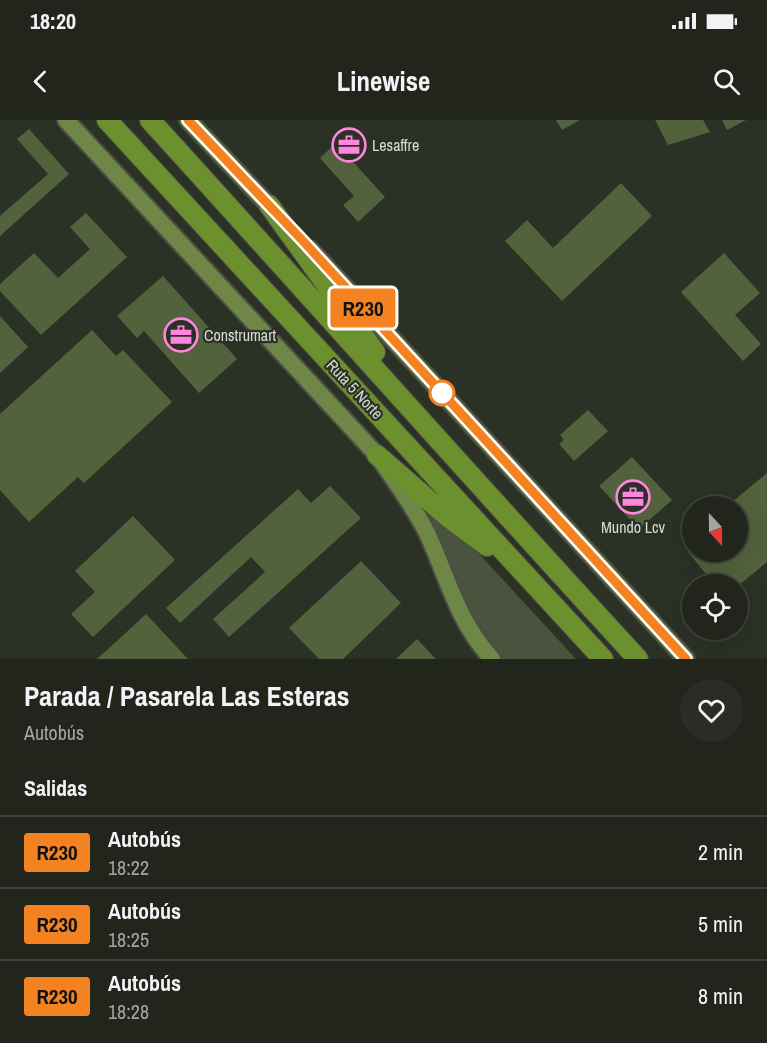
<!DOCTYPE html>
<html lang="es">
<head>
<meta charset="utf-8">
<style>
  :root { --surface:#21251c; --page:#292d25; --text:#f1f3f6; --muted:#a2a5a3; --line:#3e423b }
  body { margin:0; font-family:"Archivo Narrow",sans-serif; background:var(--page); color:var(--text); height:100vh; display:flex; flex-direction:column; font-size:22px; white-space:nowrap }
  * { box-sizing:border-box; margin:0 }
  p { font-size:20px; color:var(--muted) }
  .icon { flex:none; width:33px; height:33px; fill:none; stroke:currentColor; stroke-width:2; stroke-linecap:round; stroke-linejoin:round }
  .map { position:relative; height:539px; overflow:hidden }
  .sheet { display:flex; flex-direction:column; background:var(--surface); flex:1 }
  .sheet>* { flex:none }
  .badge { padding:0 12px; border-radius:4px; font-size:21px; line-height:39px }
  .needle { width:39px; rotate:158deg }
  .fabs { position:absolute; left:682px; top:376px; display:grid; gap:12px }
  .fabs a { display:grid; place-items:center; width:66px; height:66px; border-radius:50%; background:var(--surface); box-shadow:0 6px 24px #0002,0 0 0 2px var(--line); font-size:30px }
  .map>.badge { position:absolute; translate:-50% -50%; box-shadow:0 0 0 3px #fff }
  h2 { padding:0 24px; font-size:22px; line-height:54px }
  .round { display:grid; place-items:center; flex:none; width:63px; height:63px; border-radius:32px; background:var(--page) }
  .headline { display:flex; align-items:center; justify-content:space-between; height:102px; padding:0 24px }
  h1 { font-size:28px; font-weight:700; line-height:45px }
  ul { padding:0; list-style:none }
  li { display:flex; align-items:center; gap:18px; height:72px; padding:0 24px; border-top:2px solid var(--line) }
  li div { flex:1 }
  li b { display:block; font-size:22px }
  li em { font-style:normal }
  li .badge { min-width:66px; font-weight:700; text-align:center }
  .status { display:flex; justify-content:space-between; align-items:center; height:42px; padding:0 30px; background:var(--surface); direction:ltr }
  .status svg { height:16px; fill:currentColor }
  header { display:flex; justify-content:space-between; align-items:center; height:78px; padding:0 24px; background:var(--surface); font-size:27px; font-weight:700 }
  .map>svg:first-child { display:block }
  .green { fill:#4a533d }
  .building { fill:#52623c }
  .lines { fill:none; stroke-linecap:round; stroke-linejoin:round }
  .major-casing { stroke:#4b4f46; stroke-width:20 }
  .highway-casing { stroke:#4b4f46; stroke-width:22 }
  .major { stroke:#6e8646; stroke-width:16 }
  .highway { stroke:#6d902f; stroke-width:20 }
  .line-casing { stroke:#fff; stroke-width:14 }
  .line { stroke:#f58220; stroke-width:9 }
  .stop-dot { fill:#fff; stroke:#f58220; stroke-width:3 }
  .labels { text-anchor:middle; stroke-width:4.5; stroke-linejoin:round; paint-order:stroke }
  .poi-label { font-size:16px; fill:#d7dbd3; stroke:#2c3126; text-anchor:start }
  .street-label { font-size:16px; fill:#d7dbd3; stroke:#2c3126 }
</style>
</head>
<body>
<div class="status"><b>18:20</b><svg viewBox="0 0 49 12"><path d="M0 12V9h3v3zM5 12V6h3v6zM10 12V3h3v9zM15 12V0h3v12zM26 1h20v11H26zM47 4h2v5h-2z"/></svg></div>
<header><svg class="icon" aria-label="back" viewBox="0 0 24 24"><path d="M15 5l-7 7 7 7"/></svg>Linewise<svg class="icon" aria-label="search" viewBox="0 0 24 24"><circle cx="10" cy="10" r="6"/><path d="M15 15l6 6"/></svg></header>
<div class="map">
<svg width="767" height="539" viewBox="0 0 767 539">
  <rect width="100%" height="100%" fill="#2c3126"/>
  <!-- green -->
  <path class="green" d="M423,389L451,407L471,425L576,539H502L500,537L474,506Z"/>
  <!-- building -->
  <path class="building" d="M556,0H580L562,10Z
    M655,0H703L710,12L668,25Z
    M722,0H746L727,10Z
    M29,9L69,54L0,116V96L48,54L17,19Z
    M336,23L385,77L358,102L343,85L354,76L320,38Z
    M621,63L652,96L562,181L505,121L527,100L553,128Z
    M86,93L127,137L41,215L0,171V164L34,133L58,158L90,129L70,107Z
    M724,133L760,173L735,195L761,224L743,241L681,172Z
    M163,156L237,239L199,273L144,211L137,218L117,196Z
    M0,196L28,227L0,253Z
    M92,210L116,236L123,230L172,282L84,363L78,357L29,402L0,370V294Z
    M588,290L608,311L574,341L559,324L564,320L560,315Z
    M632,337L672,380L639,409L599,366Z
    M767,353V442L739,465H715L688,432H738V387H726Z
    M330,366L361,398L229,517L213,499L265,452L251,437L180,503L166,488L298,369L311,383Z
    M133,396L175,440L93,517L71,494L95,472L75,451Z
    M361,441L401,483L343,539H319L289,508Z
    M146,494L188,539H97L118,520Z
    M417,519L436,539H396Z"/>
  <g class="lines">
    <defs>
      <path id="major" d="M66,0L377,335C394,360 413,385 427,413C448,458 457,501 492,539
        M188,0L276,93
        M310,129L686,539"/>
      <path id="highway" d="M107,0L603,539
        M150,0C313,179 474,361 638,539
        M269,85L375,232
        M377,335L448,397L487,426"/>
    </defs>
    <!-- major casing -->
    <use href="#major" class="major-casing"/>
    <!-- highway casing -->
    <use href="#highway" class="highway-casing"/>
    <!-- major -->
    <use href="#major" class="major"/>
    <!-- highway -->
    <use href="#highway" class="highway"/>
  </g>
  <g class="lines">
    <defs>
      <path id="line" d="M188,0L303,121L686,539"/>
    </defs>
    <!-- line casing -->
    <use href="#line" class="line-casing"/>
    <!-- line -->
    <use href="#line" class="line"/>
  </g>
  <!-- icons -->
  <defs>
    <symbol id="office-ring" viewBox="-11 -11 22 22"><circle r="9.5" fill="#2c3126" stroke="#fe86e1" stroke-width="1.5"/><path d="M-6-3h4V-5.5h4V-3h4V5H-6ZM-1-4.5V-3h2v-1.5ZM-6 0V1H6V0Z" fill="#fe86e1"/></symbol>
  </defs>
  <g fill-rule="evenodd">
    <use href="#office-ring" x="330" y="6" width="38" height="38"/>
    <use href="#office-ring" x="162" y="196" width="38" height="38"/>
    <use href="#office-ring" x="614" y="358" width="38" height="38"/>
  </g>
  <!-- markers -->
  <circle class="stop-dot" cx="442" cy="273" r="12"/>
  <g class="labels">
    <!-- poi labels -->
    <g class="poi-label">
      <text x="372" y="31">Lesaffre</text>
      <text x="204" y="221">Construmart</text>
      <text x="633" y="413" text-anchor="middle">Mundo Lcv</text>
    </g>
    <!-- street labels -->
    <g class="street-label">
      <text transform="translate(355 269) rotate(47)" y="6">Ruta 5 Norte</text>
    </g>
  </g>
</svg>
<div class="fabs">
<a><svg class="needle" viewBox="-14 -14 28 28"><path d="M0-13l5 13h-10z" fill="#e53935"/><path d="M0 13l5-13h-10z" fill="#a2a5a3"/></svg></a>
<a><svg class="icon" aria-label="locate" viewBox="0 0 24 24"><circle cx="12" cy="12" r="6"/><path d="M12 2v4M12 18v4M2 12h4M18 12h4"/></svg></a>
</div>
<b class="badge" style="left:363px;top:188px;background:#f58220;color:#111">R230</b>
</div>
<section class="sheet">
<div class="headline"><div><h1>Parada / Pasarela Las Esteras</h1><p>Autobús</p></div><a class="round"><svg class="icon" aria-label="heart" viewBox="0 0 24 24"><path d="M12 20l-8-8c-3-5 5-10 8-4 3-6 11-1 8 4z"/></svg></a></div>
<h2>Salidas</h2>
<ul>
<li><span class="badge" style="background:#f58220;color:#111">R230</span><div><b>Autobús</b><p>18:22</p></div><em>2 min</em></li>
<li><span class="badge" style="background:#f58220;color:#111">R230</span><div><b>Autobús</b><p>18:25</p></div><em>5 min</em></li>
<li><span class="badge" style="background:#f58220;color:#111">R230</span><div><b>Autobús</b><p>18:28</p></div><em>8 min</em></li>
</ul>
</section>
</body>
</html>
